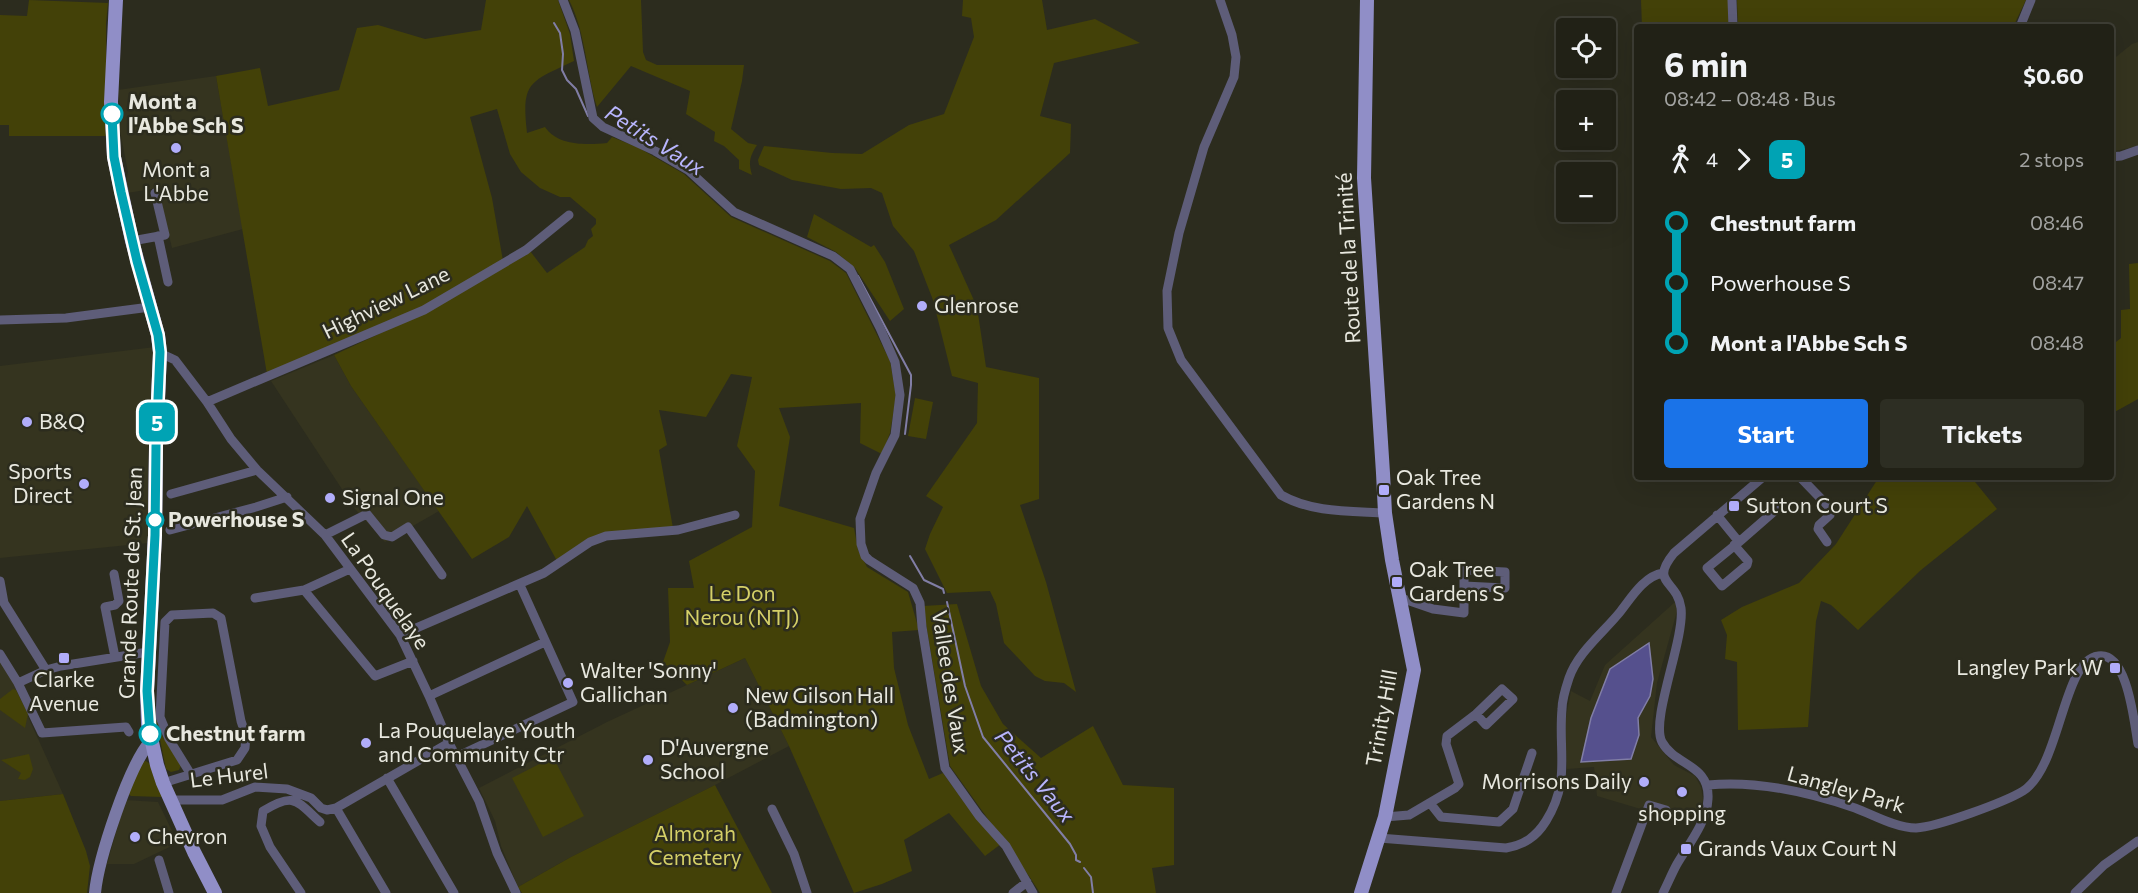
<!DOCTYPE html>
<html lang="en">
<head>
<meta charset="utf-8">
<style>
  :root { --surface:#212116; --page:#2d2e23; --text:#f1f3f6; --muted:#a2a3a1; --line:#3e3e35; --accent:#1a73e8 }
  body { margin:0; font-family:Commissioner,sans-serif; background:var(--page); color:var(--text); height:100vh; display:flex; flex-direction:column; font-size:22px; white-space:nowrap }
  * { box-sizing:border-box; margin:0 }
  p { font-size:20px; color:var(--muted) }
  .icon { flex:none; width:33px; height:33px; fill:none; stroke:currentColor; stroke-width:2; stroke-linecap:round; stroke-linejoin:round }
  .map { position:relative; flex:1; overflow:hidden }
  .drawer { position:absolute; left:1634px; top:24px; width:480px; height:456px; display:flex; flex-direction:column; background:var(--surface); border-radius:6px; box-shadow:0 6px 24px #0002,0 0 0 2px var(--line) }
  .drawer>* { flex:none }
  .badge { padding:0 12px; border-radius:9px; font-size:21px; line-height:39px }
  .controls { position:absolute; left:1556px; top:18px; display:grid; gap:12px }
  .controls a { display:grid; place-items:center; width:60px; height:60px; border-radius:6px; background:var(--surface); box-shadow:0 6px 24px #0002,0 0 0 2px var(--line); font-size:30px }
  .map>.badge { position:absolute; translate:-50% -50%; box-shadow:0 0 0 3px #fff }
  .legs { display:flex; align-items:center; gap:9px; height:66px; padding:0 30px; font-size:20px }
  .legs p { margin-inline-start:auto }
  .summary { display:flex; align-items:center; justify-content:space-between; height:102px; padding:0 30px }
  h1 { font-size:33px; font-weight:700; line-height:45px }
  .primary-button { display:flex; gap:12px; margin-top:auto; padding:12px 30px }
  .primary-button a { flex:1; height:69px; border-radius:6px; background:var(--accent); color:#fff; font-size:24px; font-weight:700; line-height:69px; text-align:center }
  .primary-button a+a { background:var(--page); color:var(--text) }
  ul { padding:0 30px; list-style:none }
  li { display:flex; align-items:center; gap:21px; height:60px; font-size:22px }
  li i { display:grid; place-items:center; width:9px; height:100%; margin:0 8px; background:currentColor }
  li i::after { content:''; width:15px; height:15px; margin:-8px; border:4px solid; border-radius:50%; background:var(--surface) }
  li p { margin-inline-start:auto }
  li:first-child i { background:linear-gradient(#0000 50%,currentColor 0) }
  li:last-child i { background:linear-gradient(currentColor 50%,#0000 0) }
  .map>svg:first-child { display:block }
  .built { fill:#35341f }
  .green { fill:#434108 }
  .water { fill:#55508d; stroke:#817ea6; stroke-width:1.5 }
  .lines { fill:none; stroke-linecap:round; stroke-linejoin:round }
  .stream { stroke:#817ea6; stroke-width:2 }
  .minor { stroke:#5e5d79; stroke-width:9 }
  .secondary { stroke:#7a79a5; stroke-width:12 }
  .primary { stroke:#908ec7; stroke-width:14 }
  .line-1-casing { stroke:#fff; stroke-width:14 }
  .line-1 { stroke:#00a3b4; stroke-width:9 }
  .stop-1-dot { fill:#fff; stroke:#00a3b4; stroke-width:3 }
  .poi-dot { fill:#b1adfa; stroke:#2c2c1e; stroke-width:2 }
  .labels { text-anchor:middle; stroke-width:5; stroke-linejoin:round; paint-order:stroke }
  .stop-label { font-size:21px; font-weight:bold; fill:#e8e8df; stroke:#2c2c1e; text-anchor:start }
  .poi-label { font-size:21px; fill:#e8e8df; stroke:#2c2c1e; text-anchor:start }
  .street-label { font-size:21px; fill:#e8e8df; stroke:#2c2c1e }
  .park-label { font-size:21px; fill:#d5d067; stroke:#2c2c1e }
  .water-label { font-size:22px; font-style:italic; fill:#b8b5fd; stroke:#2c2c1e }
</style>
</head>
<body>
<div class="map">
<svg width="2138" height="893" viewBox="0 0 2138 893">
  <rect width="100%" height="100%" fill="#2c2c1e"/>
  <!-- built -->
  <path class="built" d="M2138,42V146L2111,152V61L2132,44Z
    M216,76L243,229L172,248L158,188L127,193L126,183L128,172L120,131L121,113L118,90Z
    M155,347L148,446V543L0,558V366Z
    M334,355L351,386L439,511L385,542L355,509L271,381Z
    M1675,602L1677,611L1657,683L1651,737L1674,765L1695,776L1701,787L1703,799L1698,818L1656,803L1644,810L1597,796L1594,767L1567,769L1565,722L1571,691L1590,701L1605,665Z
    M0,658L11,673L16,690L63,794L0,801Z
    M745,658L789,746L715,785L571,857L518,887L501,846L495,821L479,788L607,722Z
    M125,800L158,802L178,843L134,864H107Z"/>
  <!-- green -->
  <path class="green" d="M29,0L108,3L106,24V136H9V125H0V15L27,16Z
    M486,0H558L570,34L574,61C530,82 521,81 527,133L545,127C558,146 586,145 607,143L612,137L639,148L684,174L731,217L830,261L846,273L890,361L896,396L890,433L882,454L860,443L861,403L779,408L790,437L779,506L854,528L858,550L867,567L908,592L919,630L892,632L894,668L908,725L929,779L943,773L964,802L1001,844L985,856L949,813L904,840L912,871L882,884L854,893L789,746L745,658L687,685L663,662L670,642L668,588H694L689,561L752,527L755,471L737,446L752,377L731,374L706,417L659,410L667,445L659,450L673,528L608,533L557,561L527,506L509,537L472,559L351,386L334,355L428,311L530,251L547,273L585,247L588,240L593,236L591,229L596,224V219L570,197H560L540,188L521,172L510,154L497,109L470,117L492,198L503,261L427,305L267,374L216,76L260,68L268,106L339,90L357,28L378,25L425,39L481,30Z
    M569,0H641L643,52L646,60L657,65H744L742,81L731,129L748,143L757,145C750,156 748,162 752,175L739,169V160L724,146L714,141L715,132L686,114L690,91L631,66L597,107C586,72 586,33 569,0Z
    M963,0H1042L1047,30L1095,19L1140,43L1054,63L1040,116L1071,124L1070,153L996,220L949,245L977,307L986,367L1039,378V499L1020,505L1046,582L1076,692L1064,683L1045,681L1035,676L1004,643L996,604L990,591L947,593L925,549L930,534L943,507L926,496L977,423L978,383L952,376L933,300L914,251L893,226L882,193L871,188L841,189L792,180L759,165L758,160L764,146L832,153L862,154L909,125L944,114L974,37L971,18L962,16Z
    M1641,0H1730L1731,27H1642Z
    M1737,0H2026L2013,27H1738Z
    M814,214L871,247L874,245L885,262L904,309L890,321L855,268L836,252L807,237Z
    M2138,263V399L2111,414V346L2121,338V310L2130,309L2129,264Z
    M915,398L933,402L926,439L908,436Z
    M1879,477H1924L1927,481H1934L1938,477H1971L1997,509L1921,570L1858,630L1831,605L1821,601L1816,621L1808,727L1738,730L1737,662L1725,659L1727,635L1721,620L1742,607L1799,583L1836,544Z
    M957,604L981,686L1003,724L1041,758L1093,726L1123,785L1174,788V865L1152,868L1156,893H1040L1029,876L950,766L923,606Z
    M13,689L16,690L28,714L25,728L0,710V699Z
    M155,715H157L161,734L182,763L179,770L171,772L166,769Z
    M29,754L33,769L30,777L25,780L18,779L21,773L1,760Z
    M553,757L584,816L543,837L512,778Z
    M146,761L150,764L162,797L131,796L127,793L143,762Z
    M715,785L772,893H522L518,887L571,857Z
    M63,794L86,851L90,866L87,893H0V801Z"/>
  <!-- water -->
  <path class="water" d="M1649,643L1653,679L1650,696L1638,718L1639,735L1631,759L1581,762L1591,718L1610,669Z"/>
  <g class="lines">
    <!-- stream -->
    <path class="stream" d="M554,23L560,33L563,54L562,70L567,80L576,89L588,116
      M858,276L911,375V385L905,434
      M910,556L924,580L943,589L944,593
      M947,602L965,686L983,737L1070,844L1076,855V860L1080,862
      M1084,868L1091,877L1093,893"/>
    <!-- minor -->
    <path class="minor" d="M563,0L575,31L593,118L603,127L655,151L688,170L734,212L833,256L850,269L880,328L895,362L900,395L895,435L876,473L860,519L861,544L865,556L869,560L913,588L920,603L922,627L945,768L979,816L1006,846L1033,893
      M1220,0L1232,35L1236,57L1234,77L1204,147L1179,233L1167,291L1168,328L1181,360L1281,495C1312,513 1351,511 1385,513
      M1732,0L1733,27
      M2020,27L2031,0
      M2110,157L2121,156L2138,150
      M158,236L168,282
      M132,241L165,235L155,193
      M0,320L66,318L150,307
      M160,353L175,360L207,402L231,439L257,470L325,535L400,635L429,696L449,743L479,801L497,853L516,893
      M207,402L424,310L526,250L569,215
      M1800,477L1828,506L1830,515L1819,525L1818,529L1827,542
      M171,494L257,470
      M1717,515L1739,542L1707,568L1722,586L1747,565L1748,561L1734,545
      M170,530L256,507L287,497
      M325,535L367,514L384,535L392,537L408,527L442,575
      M1739,542L1778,508
      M114,574L119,601L115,605L105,607L115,657
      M0,581L4,603L46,670
      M304,590L375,676L413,661
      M255,598L304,590L350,569
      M1401,598L1433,609L1464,613V570L1505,572V588L1464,586
      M400,635L544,573L590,542L606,536L678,530L735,515
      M0,654L18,683L42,733L126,727L129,732
      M18,683L46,670L61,666L148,652
      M429,696L545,642
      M456,757L573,702L520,585
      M387,778L454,893
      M163,783L237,760L245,748L246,736L241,721L221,618L213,613L172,615L165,622L160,717L169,739L190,773
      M1708,785C1757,780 1808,792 1855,808C1874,815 1896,828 1916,828C1937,827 2005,802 2023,791C2061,767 2062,661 2098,656C2128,651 2134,723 2138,744
      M171,800H222L255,787L287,789L311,798L321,808L327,810L336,808L449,743
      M1430,803L1441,817L1499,822L1513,809L1532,753
      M336,808L386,893
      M772,809L794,854L807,893
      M1385,817L1409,815L1455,788L1459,784L1446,744L1447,736L1476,714L1502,689L1513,699L1486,725L1476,714
      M1379,838L1506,848C1524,845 1536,837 1546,821C1571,781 1558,752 1562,709C1562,699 1566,687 1569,678C1578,652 1603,633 1620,612C1631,598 1644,576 1663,573
      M159,860L169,893
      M301,893L270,847L261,826L263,811C294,792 296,800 320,822
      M1013,893L1027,882
      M1616,893L1649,805L1666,810
      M1663,893C1668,883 1672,873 1677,864C1688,845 1707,822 1708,799C1710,764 1675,766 1662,742C1650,720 1685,639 1681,608C1677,579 1649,584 1674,553L1763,477
      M2075,893L2104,865L2138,841"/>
    <!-- secondary -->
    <path class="secondary" d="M95,893C98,860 129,764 151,741"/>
    <!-- primary -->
    <path class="primary" d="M116,0L111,102L114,157L132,241L158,335L160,353L156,446L155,535L147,691L148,724L157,765L163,783L194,852L215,893
      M1361,893L1385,817L1414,670L1392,560L1385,513L1383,473L1364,178L1367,0"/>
  </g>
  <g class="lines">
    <defs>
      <path id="line-1" d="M112,114L114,157L121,192L137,261L158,335L160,352L156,446L155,535L147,691L150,734"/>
    </defs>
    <!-- line-1 casing -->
    <use href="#line-1" class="line-1-casing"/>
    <!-- line-1 -->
    <use href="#line-1" class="line-1"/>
  </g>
  <!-- markers -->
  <g class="stop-1-dot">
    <circle cx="112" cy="114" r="10"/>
    <circle cx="155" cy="520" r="8"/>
    <circle cx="150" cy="734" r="10"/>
  </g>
  <g class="poi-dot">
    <circle cx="176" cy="148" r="6"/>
    <circle cx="922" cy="306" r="6"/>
    <circle cx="27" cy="422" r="6"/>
    <circle cx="84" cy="484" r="6"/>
    <rect x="1378" y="484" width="12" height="12" rx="3"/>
    <circle cx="330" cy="498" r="6"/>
    <rect x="1728" y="500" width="12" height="12" rx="3"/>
    <rect x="1391" y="576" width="12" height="12" rx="3"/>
    <rect x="58" y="652" width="12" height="12" rx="3"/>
    <rect x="2109" y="662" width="12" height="12" rx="3"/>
    <circle cx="568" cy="683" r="6"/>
    <circle cx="733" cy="708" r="6"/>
    <circle cx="366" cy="743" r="6"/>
    <circle cx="648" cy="760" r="6"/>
    <circle cx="1644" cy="782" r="6"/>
    <circle cx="1682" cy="792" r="6"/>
    <circle cx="135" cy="837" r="6"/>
    <rect x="1680" y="843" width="12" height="12" rx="3"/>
  </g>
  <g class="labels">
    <!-- stop labels -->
    <g class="stop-label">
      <text x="128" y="109">Mont a<tspan x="128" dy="24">l'Abbe Sch S</tspan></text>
      <text x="168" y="527">Powerhouse S</text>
      <text x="166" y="741">Chestnut farm</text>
    </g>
    <!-- poi labels -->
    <g class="poi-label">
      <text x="176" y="177" text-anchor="middle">Mont a<tspan x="176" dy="24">L'Abbe</tspan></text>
      <text x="934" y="313">Glenrose</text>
      <text x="39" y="429">B&amp;Q</text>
      <text x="72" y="479" text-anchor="end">Sports<tspan x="72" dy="24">Direct</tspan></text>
      <text x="1396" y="485">Oak Tree<tspan x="1396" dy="24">Gardens N</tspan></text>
      <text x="342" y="505">Signal One</text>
      <text x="1746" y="513">Sutton Court S</text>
      <text x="1409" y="577">Oak Tree<tspan x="1409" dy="24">Gardens S</tspan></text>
      <text x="2103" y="675" text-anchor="end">Langley Park W</text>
      <text x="580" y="678">Walter 'Sonny'<tspan x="580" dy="24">Gallichan</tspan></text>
      <text x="64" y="687" text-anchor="middle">Clarke<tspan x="64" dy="24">Avenue</tspan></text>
      <text x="745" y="703">New Gilson Hall<tspan x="745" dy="24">(Badmington)</tspan></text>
      <text x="378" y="738">La Pouquelaye Youth<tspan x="378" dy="24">and Community Ctr</tspan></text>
      <text x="660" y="755">D'Auvergne<tspan x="660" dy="24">School</tspan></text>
      <text x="1632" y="789" text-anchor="end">Morrisons Daily</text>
      <text x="1682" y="821" text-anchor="middle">shopping</text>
      <text x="147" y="844">Chevron</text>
      <text x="1698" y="856">Grands Vaux Court N</text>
    </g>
    <!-- street labels -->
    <g class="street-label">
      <text transform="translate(1349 258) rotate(-93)" y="7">Route de la Trinité</text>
      <text transform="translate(386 303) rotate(-26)" y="7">Highview Lane</text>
      <text transform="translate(131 583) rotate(-88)" y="7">Grande Route de St. Jean</text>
      <text transform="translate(385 591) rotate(55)" y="7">La Pouquelaye</text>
      <text transform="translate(950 682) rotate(81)" y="7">Vallee des Vaux</text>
      <text transform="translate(1382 718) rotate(-80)" y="7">Trinity Hill</text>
      <text transform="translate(229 776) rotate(-7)" y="7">Le Hurel</text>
      <text transform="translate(1846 790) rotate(16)" y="7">Langley Park</text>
    </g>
    <!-- park labels -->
    <g class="park-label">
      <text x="742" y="601">Le Don<tspan x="742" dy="24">Nerou (NTJ)</tspan></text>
      <text x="695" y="841">Almorah<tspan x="695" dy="24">Cemetery</tspan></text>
    </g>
    <!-- water labels -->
    <g class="water-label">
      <text transform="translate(655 140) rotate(32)" y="8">Petits Vaux</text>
      <text transform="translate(1035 776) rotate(51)" y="8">Petits Vaux</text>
    </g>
  </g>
</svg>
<div class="controls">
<a><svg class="icon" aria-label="locate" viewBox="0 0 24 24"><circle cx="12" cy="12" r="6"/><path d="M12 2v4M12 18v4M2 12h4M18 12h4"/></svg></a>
<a>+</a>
<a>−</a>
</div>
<b class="badge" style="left:157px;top:422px;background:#00a3b4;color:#fff">5</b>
<section class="drawer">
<div class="summary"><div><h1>6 min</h1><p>08:42 – 08:48 · Bus</p></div><b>$0.60</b></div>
<div class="legs"><svg class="icon" aria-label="walk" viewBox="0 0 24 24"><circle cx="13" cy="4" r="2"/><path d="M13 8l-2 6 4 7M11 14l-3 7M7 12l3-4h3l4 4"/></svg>4<svg class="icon" aria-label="forward" viewBox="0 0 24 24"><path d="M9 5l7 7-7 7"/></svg><b class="badge" style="background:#00a3b4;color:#fff">5</b><p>2 stops</p></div>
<ul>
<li><i style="color:#00a3b4"></i><b>Chestnut farm</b><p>08:46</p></li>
<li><i style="color:#00a3b4"></i><span>Powerhouse S</span><p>08:47</p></li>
<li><i style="color:#00a3b4"></i><b>Mont a l'Abbe Sch S</b><p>08:48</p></li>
</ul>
<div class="primary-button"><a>Start</a><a>Tickets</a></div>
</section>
</div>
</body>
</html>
